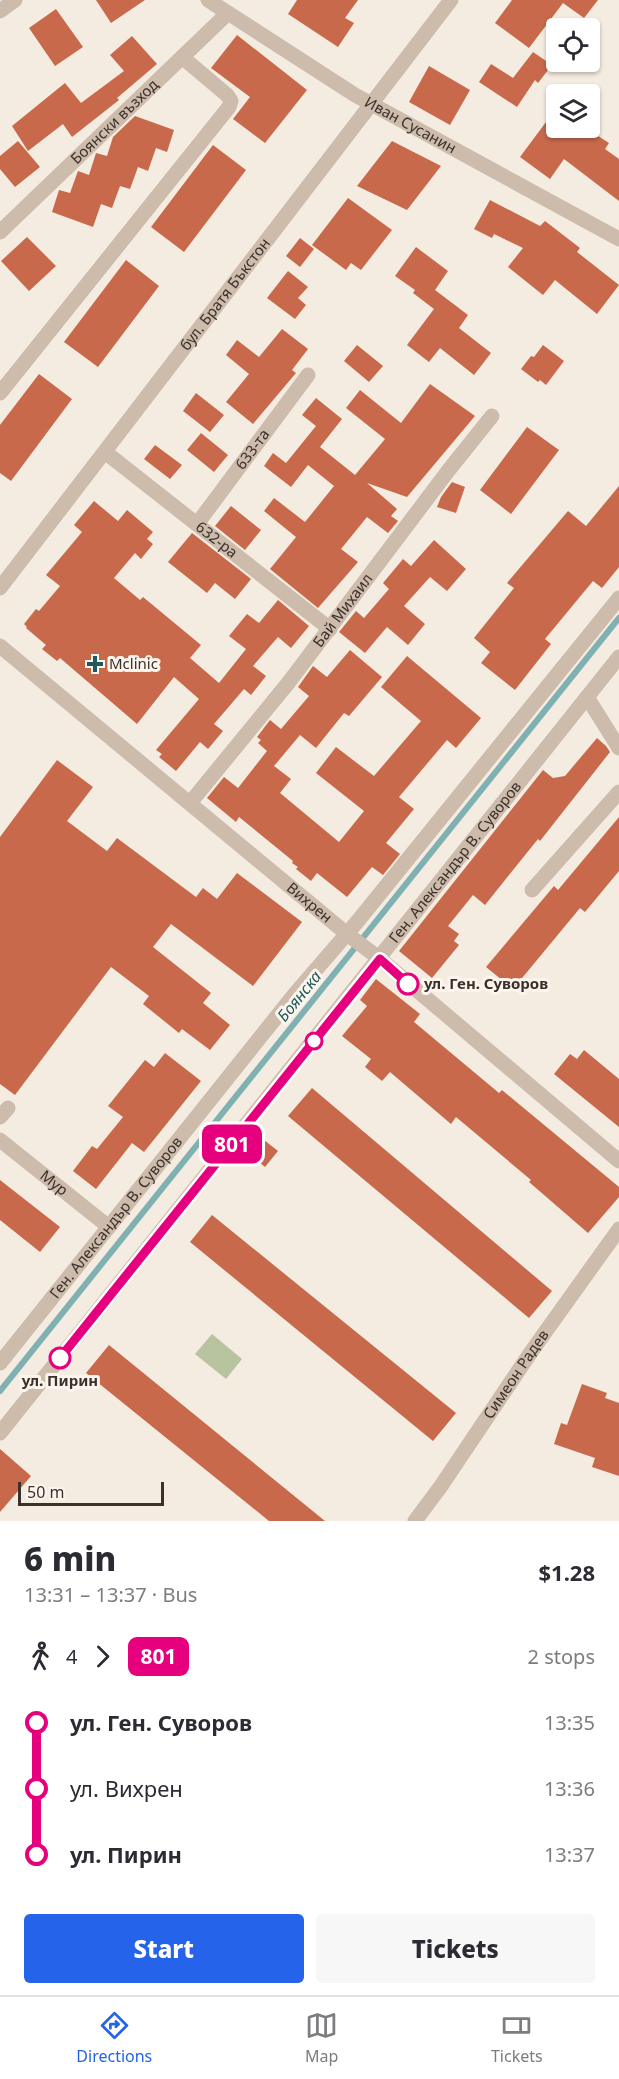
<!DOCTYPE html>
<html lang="en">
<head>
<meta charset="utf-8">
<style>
  :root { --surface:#fff; --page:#f7f7f7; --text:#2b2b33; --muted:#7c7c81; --line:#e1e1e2; --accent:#2563eb }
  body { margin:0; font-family:"Noto Sans",sans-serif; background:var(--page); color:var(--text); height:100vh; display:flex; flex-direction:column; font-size:22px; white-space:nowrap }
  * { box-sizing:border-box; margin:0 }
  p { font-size:20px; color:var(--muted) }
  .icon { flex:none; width:33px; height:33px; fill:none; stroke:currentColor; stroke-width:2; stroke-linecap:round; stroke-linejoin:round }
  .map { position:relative; height:1521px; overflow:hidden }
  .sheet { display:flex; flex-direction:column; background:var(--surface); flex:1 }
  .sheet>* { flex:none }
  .badge { padding:0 12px; border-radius:9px; font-size:21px; line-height:39px }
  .buttons { position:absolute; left:546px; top:18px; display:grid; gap:12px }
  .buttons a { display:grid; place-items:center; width:54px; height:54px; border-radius:6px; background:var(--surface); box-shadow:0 2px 4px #0004; font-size:30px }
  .scale { position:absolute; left:18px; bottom:15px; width:146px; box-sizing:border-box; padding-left:6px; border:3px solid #3b302b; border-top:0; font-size:16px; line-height:21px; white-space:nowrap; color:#3b302b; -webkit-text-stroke:4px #fbf5ee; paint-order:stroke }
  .map>.badge { position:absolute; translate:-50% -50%; box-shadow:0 0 0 3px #fff }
  .legs { display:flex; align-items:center; gap:9px; height:66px; padding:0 24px; font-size:20px }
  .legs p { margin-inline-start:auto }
  .summary { display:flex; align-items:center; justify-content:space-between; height:102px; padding:0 24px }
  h1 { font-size:33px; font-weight:800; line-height:45px }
  .action { display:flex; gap:12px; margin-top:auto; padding:12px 24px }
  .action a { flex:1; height:69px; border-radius:6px; background:var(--accent); color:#fff; font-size:24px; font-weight:800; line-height:69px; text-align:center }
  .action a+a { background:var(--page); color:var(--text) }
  ul { padding:0 24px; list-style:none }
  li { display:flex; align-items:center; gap:21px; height:66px; font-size:22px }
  li i { display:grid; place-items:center; width:9px; height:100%; margin:0 8px; background:currentColor }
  li i::after { content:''; width:15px; height:15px; margin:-8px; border:4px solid; border-radius:50%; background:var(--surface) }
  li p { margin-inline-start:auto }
  li:first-child i { background:linear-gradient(#0000 50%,currentColor 0) }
  li:last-child i { background:linear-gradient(currentColor 50%,#0000 0) }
  .tabs { display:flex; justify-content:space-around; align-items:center; height:84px; border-top:2px solid var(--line); background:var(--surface); font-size:16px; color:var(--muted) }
  .tabs a { display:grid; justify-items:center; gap:3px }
  .tabs .selected { color:var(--accent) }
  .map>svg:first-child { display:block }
  .green { fill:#b8c4a0 }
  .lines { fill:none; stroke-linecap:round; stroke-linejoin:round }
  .stream { stroke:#7fb0b2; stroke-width:6 }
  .building { fill:#c8694b }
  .minor { stroke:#cdbbac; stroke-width:15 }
  .line-1-casing { stroke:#fff; stroke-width:14 }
  .line-1 { stroke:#e6007e; stroke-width:9 }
  .poi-dot { fill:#1f5a5e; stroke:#fbf5ee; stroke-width:2 }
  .stop-1-dot { fill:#fff; stroke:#e6007e; stroke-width:3 }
  .labels { text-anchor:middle; stroke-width:6; stroke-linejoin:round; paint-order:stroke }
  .street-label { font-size:15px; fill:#3b302b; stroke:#fbf5ee }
  .poi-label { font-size:15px; fill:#3b302b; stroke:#fbf5ee; text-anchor:start }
  .stop-label { font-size:15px; font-weight:bold; fill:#3b302b; stroke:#fbf5ee; text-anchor:start }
  .water-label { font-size:16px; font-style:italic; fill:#1f5a5e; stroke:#fbf5ee }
</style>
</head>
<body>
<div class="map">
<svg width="619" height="1521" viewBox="0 0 619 1521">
  <rect width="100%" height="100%" fill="#f4ebe1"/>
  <!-- green -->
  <path class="green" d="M212,1334L242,1359L226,1379L195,1354Z"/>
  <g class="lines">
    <!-- stream -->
    <path class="stream" d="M0,1391L619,618"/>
  </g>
  <!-- building -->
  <path class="building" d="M96,0H145L111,23Z
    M297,0H358L345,18L354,23L338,47L288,14Z
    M512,0H598L584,18L563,3L529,48L495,23Z
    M56,9L83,47L55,66L29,28Z
    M237,35L307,90L265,143L233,119L250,97L211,68Z
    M132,36L157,64L117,98L119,100L72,137L63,124L28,151L12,126L65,83L81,103L124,71L110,55Z
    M533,52L552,65L538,83L535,80L517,107L479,82L491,64L513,78Z
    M429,66L470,90L450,125L409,102Z
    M135,116L174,130L167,152L156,148L148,171L138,167L130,189L120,186L112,208L101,204L93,227L52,212L59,190L70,193L78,171L89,175L96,153L107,156L113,137Z
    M546,122L561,134L566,128H577L592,138L595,134L609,143L605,149L619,159V201L564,159L550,179L520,157Z
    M18,141L40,167L15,187L0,169V156Z
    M392,141L441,166L407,210L357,186Z
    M213,145L246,170L184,252L151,227Z
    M348,198L392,230L361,270L351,263L346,270L312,245Z
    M490,200L540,226L545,221L580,248L577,252L619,285L597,314L555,280L543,295L508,267L523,248L494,234L492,238L474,229Z
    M27,237L56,266L29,291L1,261Z
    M300,238L314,249L300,267L286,256Z
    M416,247L448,271L435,290L468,315L459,328L491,353L474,375L440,348L429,362L407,345L434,309L413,293L415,290L395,276Z
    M126,260L159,286L98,367L64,342Z
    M288,271L308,287L298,298L306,305L295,319L267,298Z
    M282,329L308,349L292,370L296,373L253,424L226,402L249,374L226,355L237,340L259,357Z
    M357,345L383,366L369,382L344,361Z
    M543,345L564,361L546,385L540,380L538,382L521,369L531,356L534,357Z
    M39,374L72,399L11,481L0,473V425Z
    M430,384L475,416L407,497L367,483L397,509L391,516L398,521L388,533L367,517L341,549L358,562L318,608L270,569L296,537L264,511L274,498L305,522L334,486L308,465L291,487L264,466L273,453L286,463L316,426L302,415L316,398L342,419L320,447L355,475L385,439L346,408L360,390L401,423Z
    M196,393L224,415L210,432L183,411Z
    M527,427L559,450L511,514L480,490Z
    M201,433L228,455L214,472L187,450Z
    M155,445L182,465L170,479L144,459Z
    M452,482L465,487L456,513L437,507L441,497Z
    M619,486V567L602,588L593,581L545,639L551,644L515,690L481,663L490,652L474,638L514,588L507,583L568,511L586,526Z
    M94,501L118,521L127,510L153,532L147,539L153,544L141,559L135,553L114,578L140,600L143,597L201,645L190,658L219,683L246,649L229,636L247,614L259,623L278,600L309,626L291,648L278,637L253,666L266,676L251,695L244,689L214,724L223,731L208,749L200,742L176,771L159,757L162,754L156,750L199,699L174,677L137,724L60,658L57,661L42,649L46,645L26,628L27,627L24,624L36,609L39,611L60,586L46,575L82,532L74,525Z
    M231,506L261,530L245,550L215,526Z
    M192,533L251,579L235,599L215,583L207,593L168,562Z
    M434,540L466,569L447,591L430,577L404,606L425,624L408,645L387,627L365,653L339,632L356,611L364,618L389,589L383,583L403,559L411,566Z
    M350,650L382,677L349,716L344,713L316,748L300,735L274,766L291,779L280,793L339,842L364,811L316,773L336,747L374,776L421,721L381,687L407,656L481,718L456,748L447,740L399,797L414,809L386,843L400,854L383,875L372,867L347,897L317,873L311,881L296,869L298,867L292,863L293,861L239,817L236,822L207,798L224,777L238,788L267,751L258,743L261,740L257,737L270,720L281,729L309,696L298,687L313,666L327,677Z
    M597,738L606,746L610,752L540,841L538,839L485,905L473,895L448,926L459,934L454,941L459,945L432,978L399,951L543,770L553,778L565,776Z
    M57,760L93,787L67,821L107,851L117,838L196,897L203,888L217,899L237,873L302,922L253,986L171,924L153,947L211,993L203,1003L230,1025L210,1050L182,1029L179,1033L143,1004L149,996L111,967L15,1095L0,1084V837Z
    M619,817V871L585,912L580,908L513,989L486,967L554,886L558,890Z
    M376,979L420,1014L414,1022L499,1093L502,1090L619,1187V1197L588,1233L529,1182L531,1180L456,1117L451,1124L390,1072L382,1081L365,1067L371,1059L342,1036L367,1006L360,1000Z
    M584,1050L619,1079V1127L554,1074L570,1054L577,1059Z
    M165,1053L201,1081L144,1152L132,1143L96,1189L73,1171L92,1146L97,1149L123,1117L108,1106L145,1060L154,1067Z
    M312,1088L552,1291L529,1318L288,1116Z
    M264,1140L278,1151L265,1167L251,1155Z
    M0,1180L60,1227L40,1252L0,1220Z
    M212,1215L456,1413L433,1441L190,1242Z
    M109,1345L325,1521H269L86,1373Z
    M582,1384L607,1393L605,1398L619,1403V1476L592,1467L595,1458L554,1444L561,1423L567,1425Z
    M0,1449L31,1476L0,1512Z"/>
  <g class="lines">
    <!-- minor -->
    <g class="minor">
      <path id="s1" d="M208,0L355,95L619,239"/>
      <path d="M0,11L15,0"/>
      <path id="s2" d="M0,232L228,13"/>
      <path d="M0,393L229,107L231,101L227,95L182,57"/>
      <path id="s3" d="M105,452L330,629"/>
      <path id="s4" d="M197,524L308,375"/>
      <path id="s5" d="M0,588L451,0"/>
      <path id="s6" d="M0,646L347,934L380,959L619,1161"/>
      <path d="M587,697L619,748"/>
      <path id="s7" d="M190,803L289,682L448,471L492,416"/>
      <path d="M532,890L619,792"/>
      <path d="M0,1117L8,1108"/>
      <path id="s8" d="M0,1140L109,1227"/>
      <path id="s9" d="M0,1363L294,995L357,922L619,598"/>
      <path id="s10" d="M0,1433L619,657"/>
      <path id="s11" d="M415,1521L441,1486L531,1352L619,1229"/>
    </g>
  </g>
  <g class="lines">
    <defs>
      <path id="line-1" d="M60,1358L380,959L408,984"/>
    </defs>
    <!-- line-1 casing -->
    <use href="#line-1" class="line-1-casing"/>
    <!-- line-1 -->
    <use href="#line-1" class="line-1"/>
  </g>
  <!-- markers -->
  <path class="poi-dot" d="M92 655h6v6h6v6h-6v6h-6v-6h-6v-6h6z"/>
  <g class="stop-1-dot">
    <circle cx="408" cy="984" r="10"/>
    <circle cx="314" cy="1041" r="8"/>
    <circle cx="60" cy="1358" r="10"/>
  </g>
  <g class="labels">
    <!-- street labels -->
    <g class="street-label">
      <text dy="5" stroke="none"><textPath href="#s2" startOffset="159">Боянски възход</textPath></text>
      <text dy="5" stroke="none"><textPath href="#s1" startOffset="238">Иван Сусанин</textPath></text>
      <text dy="5" stroke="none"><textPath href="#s5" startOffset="370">бул. Братя Бъкстон</textPath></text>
      <text dy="5" stroke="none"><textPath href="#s4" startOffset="93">633-та</textPath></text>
      <text dy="5" stroke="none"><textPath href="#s3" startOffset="142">632-ра</textPath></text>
      <text dy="5" stroke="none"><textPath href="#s7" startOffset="246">Бай Михаил</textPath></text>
      <text dy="5" stroke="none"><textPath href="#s10" startOffset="730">Ген. Александър В. Суворов</textPath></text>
      <text dy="5" stroke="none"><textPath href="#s6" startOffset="402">Вихрен</textPath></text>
      <text dy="5" stroke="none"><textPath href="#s8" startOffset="69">Мур</textPath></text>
      <text dy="5" stroke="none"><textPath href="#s9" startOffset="186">Ген. Александър В. Суворов</textPath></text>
      <text dy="5" stroke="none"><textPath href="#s11" startOffset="178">Симеон Радев</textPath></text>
    </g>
    <!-- poi labels -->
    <g class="poi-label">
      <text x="109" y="669">Mclinic</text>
    </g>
    <!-- stop labels -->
    <g class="stop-label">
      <text x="424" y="989">ул. Ген. Суворов</text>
      <text x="60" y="1386" text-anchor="middle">ул. Пирин</text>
    </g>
    <!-- water labels -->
    <g class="water-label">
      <text transform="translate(299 996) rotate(-51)" y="6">Боянска</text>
    </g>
  </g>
</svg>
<div class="buttons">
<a><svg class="icon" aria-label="locate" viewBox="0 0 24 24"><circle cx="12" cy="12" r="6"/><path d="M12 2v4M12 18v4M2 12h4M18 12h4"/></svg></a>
<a><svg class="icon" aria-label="layers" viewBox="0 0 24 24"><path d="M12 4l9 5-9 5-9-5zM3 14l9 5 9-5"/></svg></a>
</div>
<div class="scale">50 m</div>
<b class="badge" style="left:232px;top:1144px;background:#e6007e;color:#fff">801</b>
</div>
<section class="sheet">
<div class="summary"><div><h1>6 min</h1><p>13:31 – 13:37 · Bus</p></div><b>$1.28</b></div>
<div class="legs"><svg class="icon" aria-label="walk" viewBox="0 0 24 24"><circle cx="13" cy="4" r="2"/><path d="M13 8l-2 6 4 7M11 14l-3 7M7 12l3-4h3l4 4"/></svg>4<svg class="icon" aria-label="forward" viewBox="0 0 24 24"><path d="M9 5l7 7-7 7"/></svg><b class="badge" style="background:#e6007e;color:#fff">801</b><p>2 stops</p></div>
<ul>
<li><i style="color:#e6007e"></i><b>ул. Ген. Суворов</b><p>13:35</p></li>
<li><i style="color:#e6007e"></i><span>ул. Вихрен</span><p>13:36</p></li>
<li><i style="color:#e6007e"></i><b>ул. Пирин</b><p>13:37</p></li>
</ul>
<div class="action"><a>Start</a><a>Tickets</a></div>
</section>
<nav class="tabs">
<a class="selected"><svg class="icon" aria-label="directions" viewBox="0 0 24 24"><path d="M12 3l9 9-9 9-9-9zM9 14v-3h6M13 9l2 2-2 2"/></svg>Directions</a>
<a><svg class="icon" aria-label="map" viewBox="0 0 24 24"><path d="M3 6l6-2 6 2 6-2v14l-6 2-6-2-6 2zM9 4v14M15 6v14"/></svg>Map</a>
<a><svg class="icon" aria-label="tickets" viewBox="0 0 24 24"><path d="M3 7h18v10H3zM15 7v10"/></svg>Tickets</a>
</nav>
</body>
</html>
